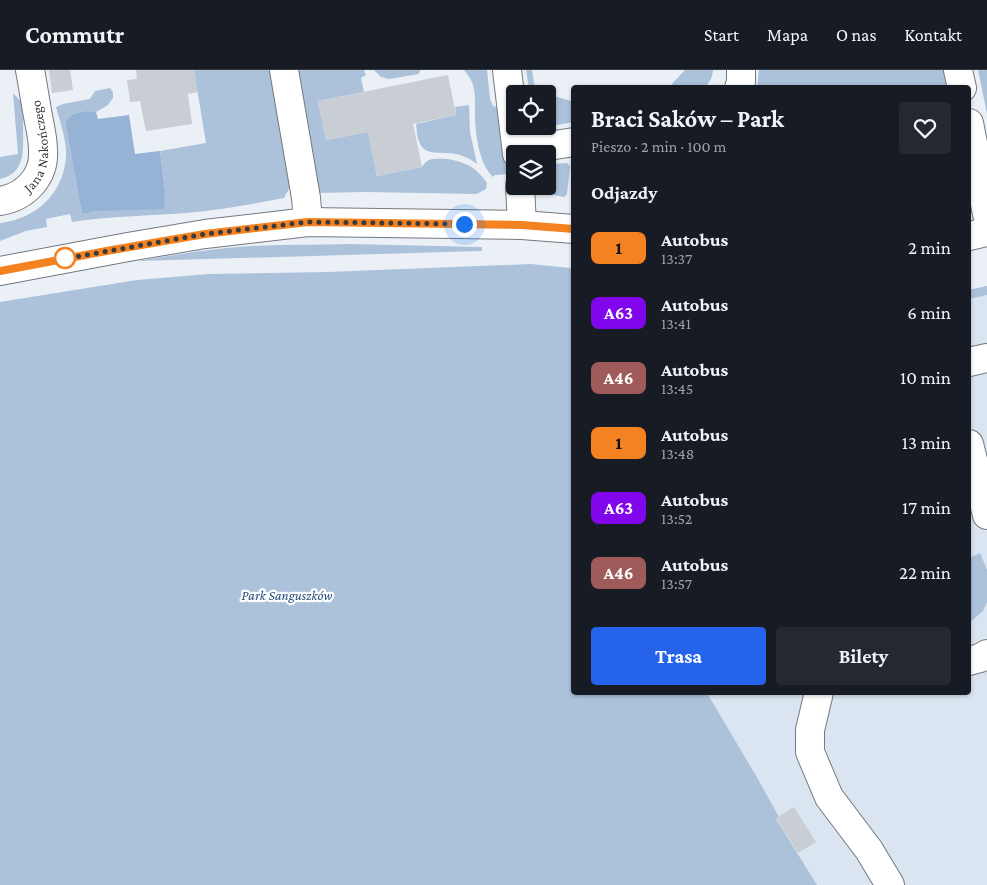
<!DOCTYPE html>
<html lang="pl">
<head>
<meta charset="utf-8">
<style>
  :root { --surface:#171b24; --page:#242831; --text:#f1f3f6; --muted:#9ea1a6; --line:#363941; --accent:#2563eb }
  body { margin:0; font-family:"Crimson Pro",serif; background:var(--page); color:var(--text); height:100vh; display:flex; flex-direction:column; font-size:19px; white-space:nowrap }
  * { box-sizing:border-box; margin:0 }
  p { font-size:16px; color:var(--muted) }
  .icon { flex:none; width:28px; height:28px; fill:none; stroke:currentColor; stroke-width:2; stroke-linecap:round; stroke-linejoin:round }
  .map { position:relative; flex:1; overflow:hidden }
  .drawer { position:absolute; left:571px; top:15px; width:400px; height:610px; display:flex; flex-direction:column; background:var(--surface); border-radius:5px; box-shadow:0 1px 4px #0004 }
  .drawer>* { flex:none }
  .badge { padding:0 10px; border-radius:8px; font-size:18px; line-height:32px }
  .tools { position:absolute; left:506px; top:15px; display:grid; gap:10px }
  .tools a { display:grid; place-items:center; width:50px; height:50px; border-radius:5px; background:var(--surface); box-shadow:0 1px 4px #0004; font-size:25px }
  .you { position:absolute; width:25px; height:25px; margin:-12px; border:4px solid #fff; border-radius:50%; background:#1a73e8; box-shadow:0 0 0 8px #1a73e833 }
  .map>.badge { position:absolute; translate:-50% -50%; box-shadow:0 0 0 2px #fff }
  h2 { padding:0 20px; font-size:19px; line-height:45px }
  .round { display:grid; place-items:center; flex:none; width:52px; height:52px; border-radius:5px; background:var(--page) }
  .head { display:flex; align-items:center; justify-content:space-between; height:85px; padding:0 20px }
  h1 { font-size:24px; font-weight:700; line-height:38px }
  .primary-button { display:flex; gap:10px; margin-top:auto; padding:10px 20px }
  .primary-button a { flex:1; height:58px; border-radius:5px; background:var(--accent); color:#fff; font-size:20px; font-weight:700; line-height:58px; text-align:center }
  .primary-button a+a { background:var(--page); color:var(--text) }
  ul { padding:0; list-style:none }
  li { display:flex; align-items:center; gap:15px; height:65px; padding:0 20px }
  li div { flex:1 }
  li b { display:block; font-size:19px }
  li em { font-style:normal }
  li .badge { min-width:55px; font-weight:700; text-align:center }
  header { display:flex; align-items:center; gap:30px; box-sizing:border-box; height:70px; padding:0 25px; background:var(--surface); border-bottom:1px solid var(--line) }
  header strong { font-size:24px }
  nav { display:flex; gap:28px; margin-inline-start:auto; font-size:18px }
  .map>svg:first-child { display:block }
  .built { fill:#dae5f1 }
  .green { fill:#acc1da }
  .forest { fill:#96b2d5 }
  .building { fill:#c8ced4 }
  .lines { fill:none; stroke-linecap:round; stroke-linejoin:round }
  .minor-casing { stroke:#74797f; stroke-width:30 }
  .minor { stroke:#fff; stroke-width:28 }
  .line-casing { stroke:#fff; stroke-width:11 }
  .line { stroke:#f58220; stroke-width:8 }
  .walk { stroke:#383b3d; stroke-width:5; stroke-dasharray:0 9 }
  .stop-dot { fill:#fff; stroke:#f58220; stroke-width:2.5 }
  .labels { text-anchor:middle; stroke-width:4.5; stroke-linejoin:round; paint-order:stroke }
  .street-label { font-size:14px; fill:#383b3d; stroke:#fcfdfe }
  .park-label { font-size:14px; font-style:italic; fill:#264e7c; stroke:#fcfdfe }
</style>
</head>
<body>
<header>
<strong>Commutr</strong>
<nav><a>Start</a><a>Mapa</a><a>O nas</a><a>Kontakt</a></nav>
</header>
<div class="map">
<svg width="987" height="815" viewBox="0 0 987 815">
  <rect width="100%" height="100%" fill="#ebf0f7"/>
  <!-- built -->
  <path class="built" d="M987,216V815H803L691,623L969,622V220Z"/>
  <!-- green -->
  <path class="green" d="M194,0H278L291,115L284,128C252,134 219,140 186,143C148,146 110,146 72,152L70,144L46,149L47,157L26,161L0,171V153C36,149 63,124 66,87C67,71 60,52 56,37L63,34L90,29L95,21L110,18L113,22V28L108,35L96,42L85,41L73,44L65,51L82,144L98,141L165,121L160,81L206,73Z
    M293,0H364L366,5L361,8L364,22L318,31L326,70L368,62L377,106L422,97C422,96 426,92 427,91C439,85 463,91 473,98C478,102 483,107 487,113L486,119L477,124L366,122L314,123Z
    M374,0H420L419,4L389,9L381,7Z
    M464,0H487L490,29L493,36L500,38L502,44L508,104L495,105L493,107C479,94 475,63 475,44C475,33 476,20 471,10C469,6 466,3 464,0Z
    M526,0H532L535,20L574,32V52L551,56L548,55V24H530Z
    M685,0H713C713,7 709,13 705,17H669Z
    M759,0H948L952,18H757Z
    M978,0H987V44Z
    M13,23C16,26 21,31 23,36C24,41 23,50 23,56C23,77 27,103 0,109V87L18,84Z
    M469,35L470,62L477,94C472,90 466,87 460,85C448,81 429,86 422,77C417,71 417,61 416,54L456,45L455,37Z
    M567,93L570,96L567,124L564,127L554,125L544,116H548V97L554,94Z
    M350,174L482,177V181L138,191C167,186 197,181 226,178C267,174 309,175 350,174Z
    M531,194L570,198L574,200V622L707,623L755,704L779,747L776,749L817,815H0V232L137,210L208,204L328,202Z
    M987,216V225L969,229V220Z
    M980,483L987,500V532L983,541L969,553V488Z"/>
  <!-- forest -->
  <path class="forest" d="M85,41L96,42L98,49L129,45L135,84L160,81L165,121L164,139L98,141L82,144L65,51L73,44Z"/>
  <!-- building -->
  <path class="building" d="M49,0H70L73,20L52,23Z
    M136,0H194L198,22L188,24L192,54L146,61L140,31L130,32L127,10L137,9Z
    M448,5L456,45L413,54L422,97L377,106L368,62L326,70L318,31Z
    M794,737L816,772L798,783L776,748Z"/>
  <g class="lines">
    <defs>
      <g id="minor">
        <path d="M284,0L306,128L308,152"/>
        <path d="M507,0L517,84"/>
        <path d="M958,0L962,18"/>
        <path d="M739,18L741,12V0"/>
        <path d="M969,53L987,144"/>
        <path d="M517,81L574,72"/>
        <path d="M520,116L522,155"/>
        <path id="s1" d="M0,131C25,127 45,107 43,80C43,69 40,57 38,46C35,31 33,15 30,0"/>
        <path d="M969,166L987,162"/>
        <path d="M0,201L128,177L205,164L308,152L522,155L574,159"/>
        <path d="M969,292L987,288"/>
        <path d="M969,374L987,445"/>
        <path d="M969,591L980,588L987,584"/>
        <path d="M819,622L810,660V682L829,727L869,780L890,815"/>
      </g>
    </defs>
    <!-- minor casing -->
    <use href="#minor" class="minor-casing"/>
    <!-- minor -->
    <use href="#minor" class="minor"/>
  </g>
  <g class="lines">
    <defs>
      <path id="line" d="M0,201L112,180L205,164L308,152L522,155L574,159"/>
    </defs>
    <!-- line casing -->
    <use href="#line" class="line-casing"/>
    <!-- line -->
    <use href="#line" class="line"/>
    <!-- walk -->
    <path class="walk" d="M65,188L63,189L205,164L308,152L464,154"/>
  </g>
  <!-- markers -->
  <circle class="stop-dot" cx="65" cy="188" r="10"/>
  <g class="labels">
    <!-- street labels -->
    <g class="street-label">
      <text dy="5" stroke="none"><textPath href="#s1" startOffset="76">Jana Nakończego</textPath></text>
    </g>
    <!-- park labels -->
    <g class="park-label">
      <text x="287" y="530">Park Sanguszków</text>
    </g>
  </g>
</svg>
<div class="tools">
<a><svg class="icon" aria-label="locate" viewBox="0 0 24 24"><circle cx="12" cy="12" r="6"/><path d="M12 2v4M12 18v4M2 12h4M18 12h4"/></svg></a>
<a><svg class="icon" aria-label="layers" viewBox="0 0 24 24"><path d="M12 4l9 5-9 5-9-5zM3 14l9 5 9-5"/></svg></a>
</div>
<div class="you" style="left:464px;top:154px"></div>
<section class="drawer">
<div class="head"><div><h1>Braci Saków – Park</h1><p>Pieszo · 2 min · 100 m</p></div><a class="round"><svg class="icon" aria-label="heart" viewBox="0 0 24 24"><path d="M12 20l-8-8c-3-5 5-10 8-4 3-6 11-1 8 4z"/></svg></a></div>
<h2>Odjazdy</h2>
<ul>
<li><span class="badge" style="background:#f58220;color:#111">1</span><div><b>Autobus</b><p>13:37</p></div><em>2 min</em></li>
<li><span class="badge" style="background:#8206eb;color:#fff">A63</span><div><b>Autobus</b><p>13:41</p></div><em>6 min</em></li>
<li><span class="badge" style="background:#9e5b5a;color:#fff">A46</span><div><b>Autobus</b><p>13:45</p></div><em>10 min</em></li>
<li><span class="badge" style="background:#f58220;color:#111">1</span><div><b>Autobus</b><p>13:48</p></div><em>13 min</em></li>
<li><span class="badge" style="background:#8206eb;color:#fff">A63</span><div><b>Autobus</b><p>13:52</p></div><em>17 min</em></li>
<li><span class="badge" style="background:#9e5b5a;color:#fff">A46</span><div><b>Autobus</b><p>13:57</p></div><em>22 min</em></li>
</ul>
<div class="primary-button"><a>Trasa</a><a>Bilety</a></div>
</section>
</div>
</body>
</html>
